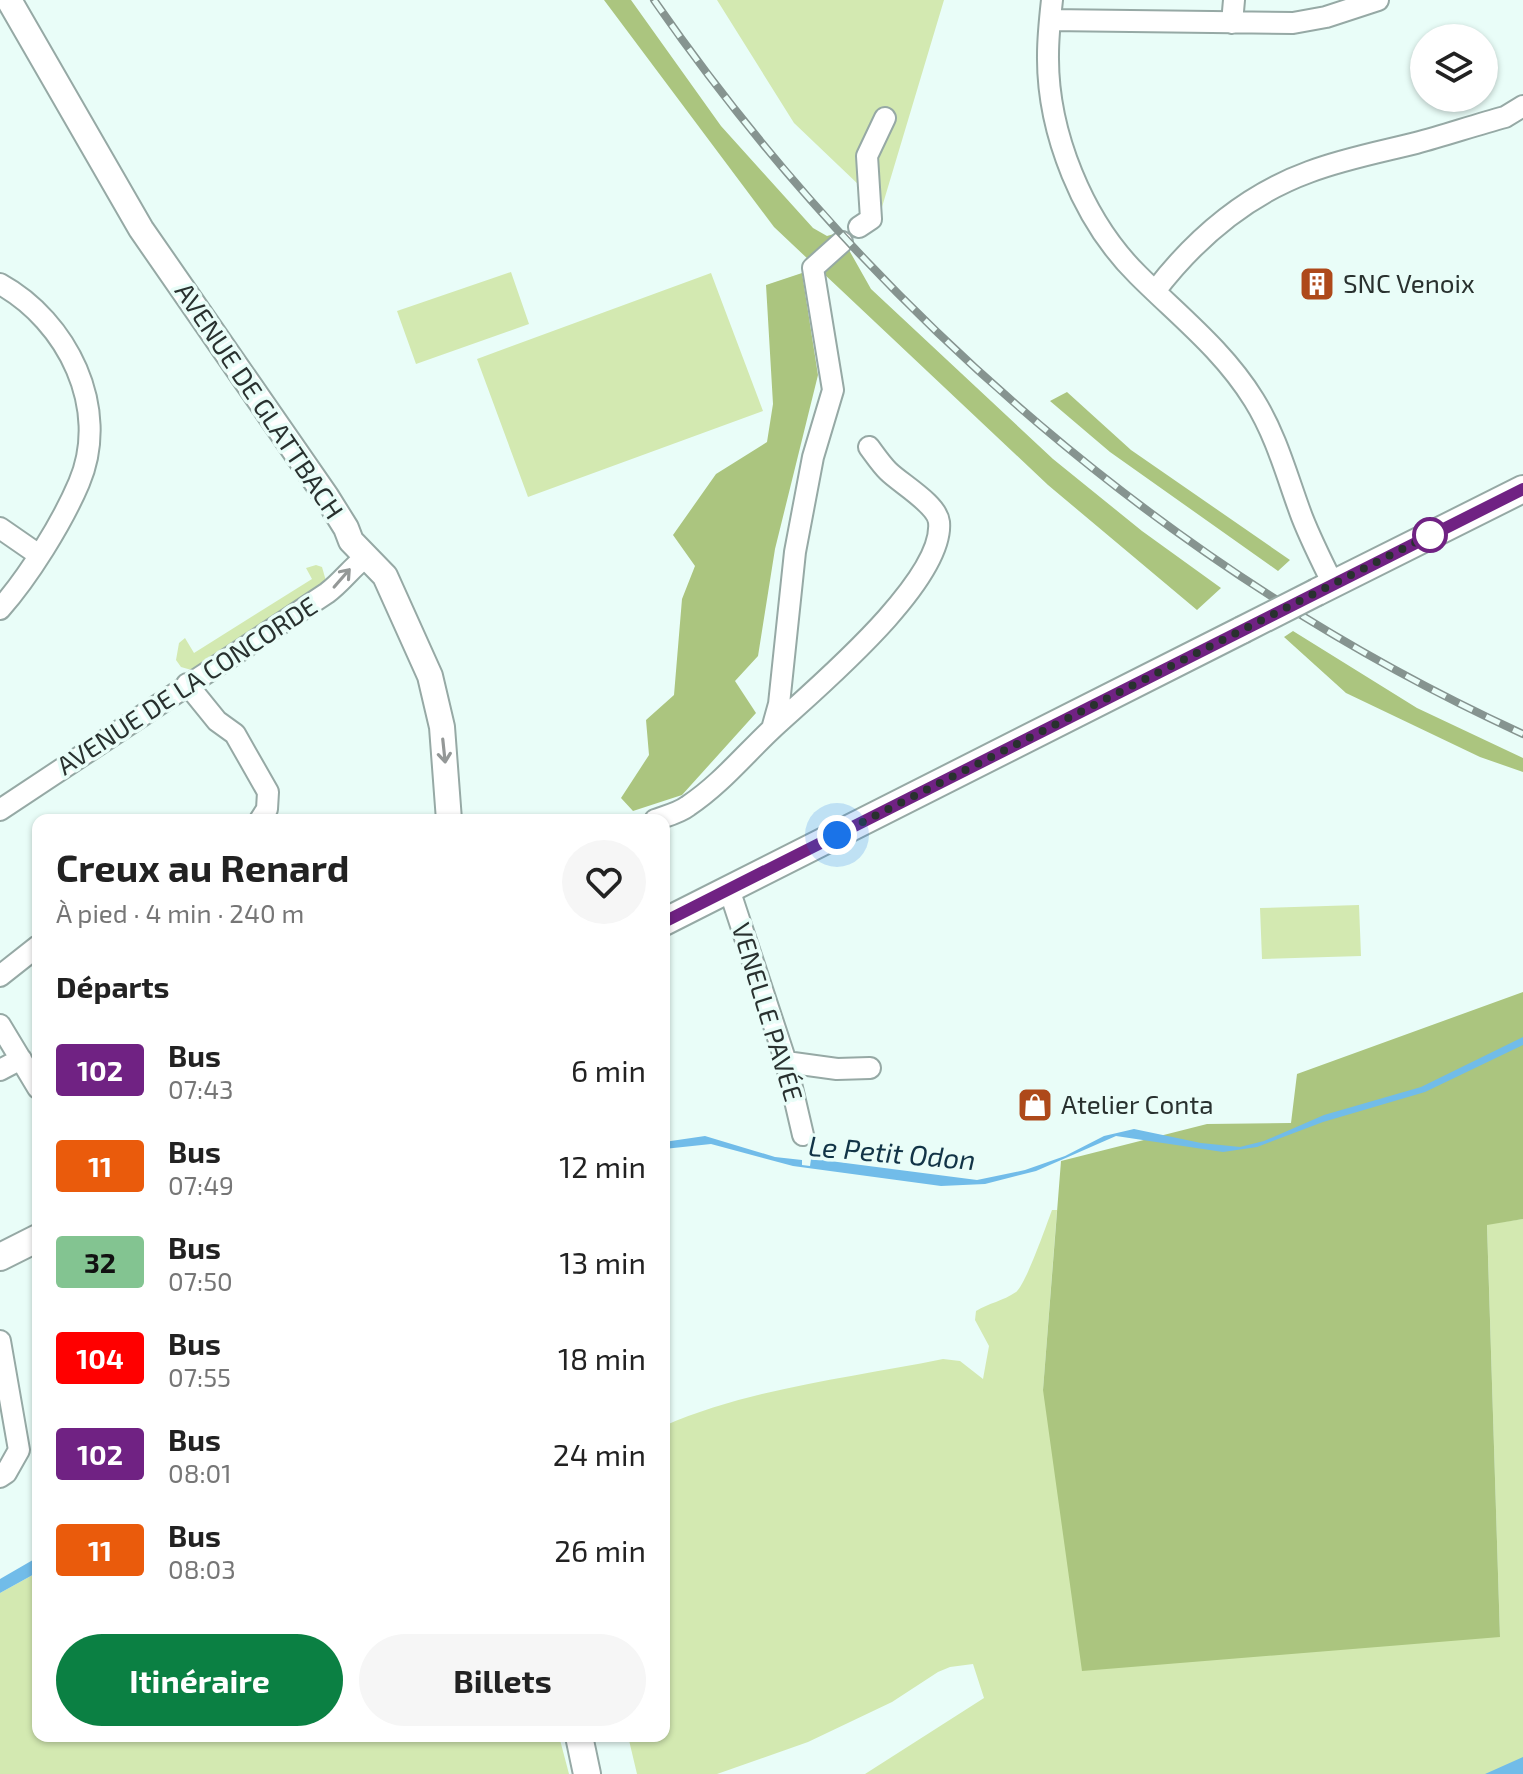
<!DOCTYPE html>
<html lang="fr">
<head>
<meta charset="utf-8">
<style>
  :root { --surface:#fff; --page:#f6f6f6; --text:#222; --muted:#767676; --accent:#0b8043 }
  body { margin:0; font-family:"Exo 2",sans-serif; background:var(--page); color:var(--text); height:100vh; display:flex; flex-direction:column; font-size:30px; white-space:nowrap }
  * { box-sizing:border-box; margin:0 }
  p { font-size:26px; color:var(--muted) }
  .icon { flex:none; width:44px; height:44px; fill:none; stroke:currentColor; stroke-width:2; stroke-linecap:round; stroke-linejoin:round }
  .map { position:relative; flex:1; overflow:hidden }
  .side { position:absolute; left:32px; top:814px; width:638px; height:928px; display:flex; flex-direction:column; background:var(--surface); border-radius:16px; box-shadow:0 2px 6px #0004 }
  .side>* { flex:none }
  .badge { padding:0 16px; border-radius:6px; font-size:28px; line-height:52px }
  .controls { position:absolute; left:1410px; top:24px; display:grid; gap:16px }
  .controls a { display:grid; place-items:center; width:88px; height:88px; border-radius:50%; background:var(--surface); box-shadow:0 2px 6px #0004; font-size:40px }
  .you { position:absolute; width:40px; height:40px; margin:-20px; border:6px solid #fff; border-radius:50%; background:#1a73e8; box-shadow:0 0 0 12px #1a73e833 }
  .map>.badge { position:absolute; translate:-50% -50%; box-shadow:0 0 0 4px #fff }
  h2 { padding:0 24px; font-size:30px; line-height:72px }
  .round { display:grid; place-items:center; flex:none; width:84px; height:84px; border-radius:42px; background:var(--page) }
  .overview { display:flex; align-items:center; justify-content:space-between; height:136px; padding:0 24px }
  h1 { font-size:38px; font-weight:700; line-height:60px }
  .action { display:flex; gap:16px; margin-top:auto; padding:16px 24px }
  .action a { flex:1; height:92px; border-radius:48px; background:var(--accent); color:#fff; font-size:32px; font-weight:700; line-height:92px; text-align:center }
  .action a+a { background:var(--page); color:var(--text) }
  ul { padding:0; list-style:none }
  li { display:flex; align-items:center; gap:24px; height:96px; padding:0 24px }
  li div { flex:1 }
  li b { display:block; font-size:30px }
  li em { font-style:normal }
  li .badge { min-width:88px; font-weight:700; text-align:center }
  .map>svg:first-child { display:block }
  .green { fill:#d3e9b1 }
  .forest { fill:#abc57f }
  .water { fill:#71bce9 }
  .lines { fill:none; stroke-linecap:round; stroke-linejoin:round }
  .minor-casing { stroke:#96a9a5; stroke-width:24 }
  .tertiary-casing { stroke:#96a9a5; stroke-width:28 }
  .secondary-casing { stroke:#96a9a5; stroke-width:30 }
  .minor { stroke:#fff; stroke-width:20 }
  .tertiary { stroke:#fff; stroke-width:24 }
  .secondary { stroke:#fff; stroke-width:26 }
  .rail-casing { stroke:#869490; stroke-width:8 }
  .rail { stroke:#e9fdf8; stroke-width:5; stroke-dasharray:15; stroke-linecap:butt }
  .secondary-bridge-casing { stroke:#96a9a5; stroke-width:30; stroke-linecap:butt }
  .secondary-bridge { stroke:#fff; stroke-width:26 }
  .oneway { stroke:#949897 }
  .line-casing { stroke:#fff; stroke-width:18 }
  .line { stroke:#702283; stroke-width:12 }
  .walk { stroke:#29312f; stroke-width:8; stroke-dasharray:0 14.4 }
  .stop-dot { fill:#fff; stroke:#702283; stroke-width:4 }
  .labels { text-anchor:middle; stroke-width:7; stroke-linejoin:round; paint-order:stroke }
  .poi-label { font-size:26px; fill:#29312f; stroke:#e9fdf8; text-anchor:start }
  .street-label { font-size:26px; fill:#29312f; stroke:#e9fdf8 }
  .water-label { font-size:28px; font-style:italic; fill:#123447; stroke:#e9fdf8 }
</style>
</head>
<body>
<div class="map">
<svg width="1523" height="1774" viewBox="0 0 1523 1774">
  <rect width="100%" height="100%" fill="#e9fdf8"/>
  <!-- green -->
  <path class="green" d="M717,0H944L882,207L794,123Z
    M511,272L529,324L416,364L397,311Z
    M711,273L763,411L528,497L477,359Z
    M316,565L322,567L326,581L319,586L321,590L195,671L181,667L176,660L179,643L185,638L194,653L312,579L306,568Z
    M1359,905L1361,956L1262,959L1260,908Z
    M1052,1210H1057L1043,1390L1500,1637L1487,1224L1523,1219V1774H865L984,1698L973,1664L950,1667L938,1672L892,1702L808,1742L717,1774H637L628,1736H664V1426C751,1388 850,1378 943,1359L960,1361L983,1379L989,1346L975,1320L976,1311C989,1303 1003,1301 1016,1292C1026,1284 1046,1226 1052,1210Z
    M38,1572V1736H559L569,1774H0V1593Z"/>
  <!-- forest -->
  <path class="forest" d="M604,0H631L721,126L813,228L827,236L834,234L833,244L810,261L774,227Z
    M849,250L871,289L1053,459L1142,531L1221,588L1197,610L1048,485L823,273Z
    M802,273L818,375L775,549L758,656L735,681L756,713L682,795L633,811L621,798L649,755L646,720L674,695L682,599L695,566L673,535L716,474L767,442L773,404L766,285Z
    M1067,392L1131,450L1290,560L1278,571L1110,452L1050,401Z
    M1293,631L1417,708L1523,758V772L1480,757L1346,693L1284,637Z
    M1523,992V1219L1487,1225L1500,1637L1082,1671L1043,1390L1061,1161L1207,1124L1291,1123L1297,1074Z"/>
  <!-- water -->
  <path class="water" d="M1523,1037V1045L1425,1092L1323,1122L1257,1147L1223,1152L1116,1136L1036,1171L985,1184L941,1186L793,1166L711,1144L664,1149V1142L705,1136L775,1157L802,1160V1165L810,1166L811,1159L830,1161L977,1180L1025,1170L1065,1156L1104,1136L1134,1129L1201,1143L1240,1147L1264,1141L1324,1115L1421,1087Z
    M38,1557V1572L0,1593V1579Z
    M1523,1757V1774H1485Z"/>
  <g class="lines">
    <defs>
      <path id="minor" d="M1052,0C1050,18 1048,37 1048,55C1047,132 1083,221 1138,275C1179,316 1223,350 1254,400C1277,437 1287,477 1302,517C1311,540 1322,562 1333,584
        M1050,20L1293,23L1326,17L1378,0
        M1232,23L1234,0
        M859,227L871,219L867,156L885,118
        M0,284C67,321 111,408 79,483C62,523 29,576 0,609
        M1155,291C1195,239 1246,195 1309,172C1343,159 1380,152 1416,143C1446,135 1475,125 1505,117L1523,106
        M0,528L39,555
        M187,684L217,721L235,734L268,792L267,809L260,820
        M772,729L779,704L795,552L813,457L833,390L813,268L842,242
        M0,810L327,593C342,582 351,568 367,556
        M655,820C666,816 679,813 688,806C721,784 745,754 774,727C815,689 945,581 939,522C937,504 901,484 888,471C881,464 875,455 869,447
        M729,889L786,1062L803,1135
        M0,976L38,946
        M0,1025L38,1088
        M786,1062L837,1069L870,1068
        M0,1070L21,1059
        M0,1341L19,1450L6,1473L0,1477"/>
      <path id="tertiary" d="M9,0L141,229L326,496L346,528L351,541L385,576L430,676L442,727L449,820"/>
      <path id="secondary" d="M1317,592L1523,489
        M664,922L1242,630
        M0,1257L38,1238
        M579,1736L587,1774"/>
    </defs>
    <!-- minor casing -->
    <use href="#minor" class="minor-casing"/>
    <!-- tertiary casing -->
    <use href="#tertiary" class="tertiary-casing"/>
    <!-- secondary casing -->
    <use href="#secondary" class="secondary-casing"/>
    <!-- minor -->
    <use href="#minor" class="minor"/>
    <!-- tertiary -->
    <use href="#tertiary" class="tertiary"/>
    <!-- secondary -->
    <use href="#secondary" class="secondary"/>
    <defs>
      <path id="rail" d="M654,0C871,313 1176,575 1523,734"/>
    </defs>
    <!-- rail casing -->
    <use href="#rail" class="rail-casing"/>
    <!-- rail -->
    <use href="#rail" class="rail"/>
    <defs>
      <path id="secondary-bridge" d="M1242,630L1317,592"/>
    </defs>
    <!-- secondary-bridge casing -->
    <use href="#secondary-bridge" class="secondary-bridge-casing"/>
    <!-- secondary-bridge -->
    <use href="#secondary-bridge" class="secondary-bridge"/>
  </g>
  <!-- one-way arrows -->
  <defs><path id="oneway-shaft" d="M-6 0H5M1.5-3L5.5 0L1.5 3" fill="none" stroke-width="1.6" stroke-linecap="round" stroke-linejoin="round" transform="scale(2)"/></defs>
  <g class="oneway">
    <use href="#oneway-shaft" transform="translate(342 578) rotate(-49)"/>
    <use href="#oneway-shaft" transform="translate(444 751) rotate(84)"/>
  </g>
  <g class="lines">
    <defs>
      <path id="line" d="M664,922L1523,489"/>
    </defs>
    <!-- line casing -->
    <use href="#line" class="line-casing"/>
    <!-- line -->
    <use href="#line" class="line"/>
    <!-- walk -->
    <path class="walk" d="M837,835L1430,535"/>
  </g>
  <!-- icons -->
  <defs>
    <symbol id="building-square" viewBox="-11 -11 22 22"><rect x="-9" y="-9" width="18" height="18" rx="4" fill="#ae491a" stroke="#e9fdf8"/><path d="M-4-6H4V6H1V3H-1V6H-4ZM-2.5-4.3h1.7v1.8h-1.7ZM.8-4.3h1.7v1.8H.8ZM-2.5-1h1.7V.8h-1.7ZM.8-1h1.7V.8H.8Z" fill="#fff"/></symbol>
    <symbol id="shop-square" viewBox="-11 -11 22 22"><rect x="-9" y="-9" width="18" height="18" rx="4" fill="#ae491a" stroke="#e9fdf8"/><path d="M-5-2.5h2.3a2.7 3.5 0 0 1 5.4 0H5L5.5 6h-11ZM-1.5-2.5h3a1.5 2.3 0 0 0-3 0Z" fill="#fff"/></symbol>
  </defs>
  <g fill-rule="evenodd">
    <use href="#building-square" x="1297" y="264" width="40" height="40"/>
    <use href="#shop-square" x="1015" y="1085" width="40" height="40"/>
  </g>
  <!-- markers -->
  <circle class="stop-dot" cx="1430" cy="535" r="16"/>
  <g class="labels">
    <!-- poi labels -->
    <g class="poi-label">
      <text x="1343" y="293">SNC Venoix</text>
      <text x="1061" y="1114">Atelier Conta</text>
    </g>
    <!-- street labels -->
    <g class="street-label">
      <text transform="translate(259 401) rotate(56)" y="9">AVENUE DE GLATTBACH</text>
      <text transform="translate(187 686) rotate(-33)" y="9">AVENUE DE LA CONCORDE</text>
      <text transform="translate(767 1012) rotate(73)" y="9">VENELLE PAVÉE</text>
    </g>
    <!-- water labels -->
    <g class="water-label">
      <text transform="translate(892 1153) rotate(5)" y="10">Le Petit Odon</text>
    </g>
  </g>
</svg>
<div class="controls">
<a><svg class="icon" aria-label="layers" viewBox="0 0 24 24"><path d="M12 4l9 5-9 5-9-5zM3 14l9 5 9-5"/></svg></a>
</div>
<div class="you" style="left:837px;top:835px"></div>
<section class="side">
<div class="overview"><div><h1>Creux au Renard</h1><p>À pied · 4 min · 240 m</p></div><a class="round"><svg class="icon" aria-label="heart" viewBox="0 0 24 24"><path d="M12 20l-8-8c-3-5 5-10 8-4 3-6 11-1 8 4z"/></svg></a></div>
<h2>Départs</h2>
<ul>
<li><span class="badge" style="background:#702283;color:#fff">102</span><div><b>Bus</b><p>07:43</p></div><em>6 min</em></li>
<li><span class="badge" style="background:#ea5b0c;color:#fff">11</span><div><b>Bus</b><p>07:49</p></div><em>12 min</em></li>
<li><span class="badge" style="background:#83c491;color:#111">32</span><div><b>Bus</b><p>07:50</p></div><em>13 min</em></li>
<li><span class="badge" style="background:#f00;color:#fff">104</span><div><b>Bus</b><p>07:55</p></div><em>18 min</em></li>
<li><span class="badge" style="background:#702283;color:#fff">102</span><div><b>Bus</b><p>08:01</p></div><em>24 min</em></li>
<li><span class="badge" style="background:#ea5b0c;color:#fff">11</span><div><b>Bus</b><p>08:03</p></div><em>26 min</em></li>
</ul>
<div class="action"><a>Itinéraire</a><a>Billets</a></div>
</section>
</div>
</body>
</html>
